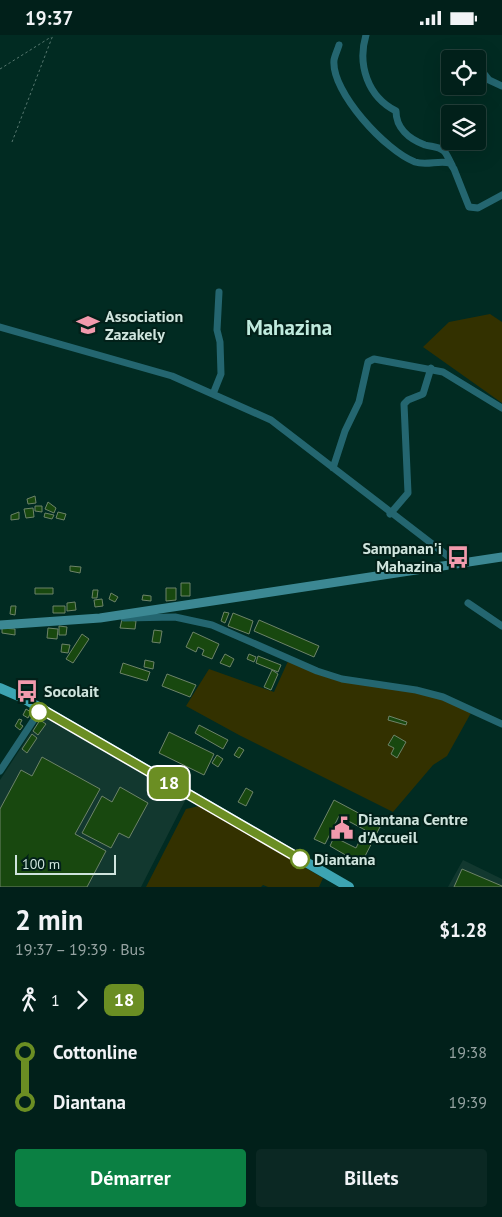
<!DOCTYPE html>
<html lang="fr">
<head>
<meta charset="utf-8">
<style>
  :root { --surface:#01201a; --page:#0b2823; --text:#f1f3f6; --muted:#96a3a2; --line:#233e39; --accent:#0b8043 }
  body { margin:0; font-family:"PT Sans",sans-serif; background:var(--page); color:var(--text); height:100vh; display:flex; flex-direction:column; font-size:19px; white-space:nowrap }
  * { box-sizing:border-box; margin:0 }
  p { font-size:16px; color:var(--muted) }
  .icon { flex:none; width:28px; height:28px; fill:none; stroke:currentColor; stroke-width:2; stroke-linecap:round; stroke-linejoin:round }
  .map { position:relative; height:852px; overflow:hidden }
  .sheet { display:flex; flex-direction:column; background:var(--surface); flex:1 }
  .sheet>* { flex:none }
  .badge { padding:0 10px; border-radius:8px; font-size:18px; line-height:32px }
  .fabs { position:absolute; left:441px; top:15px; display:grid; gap:10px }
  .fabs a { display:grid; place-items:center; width:45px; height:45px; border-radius:5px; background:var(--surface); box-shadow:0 5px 20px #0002,0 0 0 1px var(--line); font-size:25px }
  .scale { position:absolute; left:15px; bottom:12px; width:101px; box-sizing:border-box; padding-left:5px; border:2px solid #cfe4dd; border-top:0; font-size:14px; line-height:18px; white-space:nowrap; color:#cfe4dd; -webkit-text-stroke:4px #022019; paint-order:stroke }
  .map>.badge { position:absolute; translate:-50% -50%; box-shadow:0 0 0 2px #fff }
  .legs { display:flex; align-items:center; gap:8px; height:55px; padding:0 15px; font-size:16px }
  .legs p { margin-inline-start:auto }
  .headline { display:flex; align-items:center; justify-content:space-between; height:85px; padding:0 15px }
  h1 { font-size:28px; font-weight:700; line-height:38px }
  .action { display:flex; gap:10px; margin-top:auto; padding:10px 15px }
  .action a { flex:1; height:58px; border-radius:5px; background:var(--accent); color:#fff; font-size:20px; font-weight:700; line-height:58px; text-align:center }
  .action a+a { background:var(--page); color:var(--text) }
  ul { padding:0 15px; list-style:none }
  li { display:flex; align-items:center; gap:18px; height:50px; font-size:19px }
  li i { display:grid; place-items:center; width:8px; height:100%; margin:0 6px; background:currentColor }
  li i::after { content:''; width:12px; height:12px; margin:-6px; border:4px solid; border-radius:50%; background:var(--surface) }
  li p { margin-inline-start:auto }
  li:first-child i { background:linear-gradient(#0000 50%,currentColor 0) }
  li:last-child i { background:linear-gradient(currentColor 50%,#0000 0) }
  .status { display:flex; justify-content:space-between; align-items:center; height:35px; padding:0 25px; background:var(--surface); direction:ltr }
  .status svg { height:14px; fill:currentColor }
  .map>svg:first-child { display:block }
  .built { fill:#12382f }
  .green { fill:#333100 }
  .building { fill:#18480f; stroke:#6d8369 }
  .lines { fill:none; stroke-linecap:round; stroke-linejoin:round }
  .path { stroke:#56776f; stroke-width:1; stroke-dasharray:2.5 2.5; stroke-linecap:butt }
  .minor { stroke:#246670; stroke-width:7 }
  .secondary { stroke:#3c8893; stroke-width:9 }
  .primary { stroke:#3da4b2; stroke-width:10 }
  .line-1-casing { stroke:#fff; stroke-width:11 }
  .line-1 { stroke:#6b8e23; stroke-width:8 }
  .stop-1-dot { fill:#fff; stroke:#6b8e23; stroke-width:2.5 }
  .labels { text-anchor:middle; stroke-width:4; stroke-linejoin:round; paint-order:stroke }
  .poi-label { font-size:16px; font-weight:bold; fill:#cfe4dd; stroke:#022019; text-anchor:start }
  .stop-label { font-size:16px; font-weight:bold; fill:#cfe4dd; stroke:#022019; text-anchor:start }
  .district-label { font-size:21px; font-weight:bold; fill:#c0ebde; stroke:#022019 }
</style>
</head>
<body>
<div class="status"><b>19:37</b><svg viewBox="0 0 49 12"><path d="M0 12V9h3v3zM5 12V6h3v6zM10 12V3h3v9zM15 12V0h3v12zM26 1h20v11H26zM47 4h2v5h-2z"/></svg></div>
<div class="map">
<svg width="502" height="852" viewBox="0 0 502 852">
  <rect width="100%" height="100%" fill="#012b22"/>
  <!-- built -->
  <path class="built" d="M43,679L186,764L141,852H0V745Z
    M463,825L502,844V852H448Z"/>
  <!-- green -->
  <path class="green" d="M490,279L502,287V368L423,312L449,287Z
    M289,624L317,636L416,655L472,676L447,721L433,730L393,777L239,700L186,671L209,634L274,657Z
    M199,771L323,843L319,852H268L263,850L261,852H146L186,774Z"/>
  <!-- building -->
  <path class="building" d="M35,461L36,468L28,469L27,464Z
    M48,467L56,473L54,478L45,474Z
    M35,471H42V477L35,476Z
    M33,473L34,482L26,483L24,474Z
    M19,477V484L11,485V480Z
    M58,477L66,479L64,485L56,483Z
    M45,478L54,480L52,484L44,482Z
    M70,531L81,532L80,538L70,536Z
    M181,548H190V561H181Z
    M35,553H53V559H35Z
    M166,553H176V565L166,566Z
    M93,555H98L97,563H92Z
    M111,558L118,562L115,567L109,564Z
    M143,560L151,561V566L142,565Z
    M102,564L103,571L95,572L94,565Z
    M75,567L76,575L67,576V568Z
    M11,571H16L15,580L10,579Z
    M53,571H65V578H53Z
    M224,577L229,578L225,588L221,586Z
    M233,578L253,586L249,599L228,591Z
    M122,584L136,586L135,594L120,593Z
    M259,585L319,611L314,622L254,596Z
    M59,591L67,592L66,600H59Z
    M2,593L15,594V600L2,598Z
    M48,593L58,594L57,604L47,603Z
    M154,595L162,596L160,608L152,607Z
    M193,597L219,609L212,624L202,620L204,615L198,612L196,617L186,612Z
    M82,599L89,604L73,628L66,624Z
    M62,609L70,610L68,618L61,617Z
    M225,619L234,624L230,632L220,628Z
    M249,619L256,622L254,627L247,624Z
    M258,621L281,630L278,637L256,628Z
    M145,625L154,627L153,634L144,632Z
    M123,628L150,637L147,646L120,638Z
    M272,635L278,639L271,655L264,652Z
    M167,639L196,650L190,662L162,651Z
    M26,674L31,677L28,683L23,680Z
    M389,681L407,687L406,690L388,685Z
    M19,684L22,685L20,689L23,691L20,695L15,691Z
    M40,685L46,689L38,700L33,696Z
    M199,690L228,705L223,714L195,698Z
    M169,697L214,719L204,740L159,718Z
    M32,699L37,703L27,718L22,714Z
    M394,700L406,707L397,723L391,719L394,713L388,710Z
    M239,712L244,715L239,723L234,720Z
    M217,720L223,724L218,732L212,728Z
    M42,722L100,754L75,799L106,816L87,852H0V774L21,735L32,741Z
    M120,752L148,768L129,803L119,798L111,813L82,798L102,761L112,767Z
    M246,753L253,757L246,771L238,767Z
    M334,765L381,790L361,829L330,811L334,802L356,813L365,795L339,781L325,809L314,804Z
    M462,834L502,851V852H454Z"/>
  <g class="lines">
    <!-- path -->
    <path class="path" d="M0,34L51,2
      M12,107L53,0"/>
    <!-- minor -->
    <path class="minor" d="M366,0C357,30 368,62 396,76C396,93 409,104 425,110C432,112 438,111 444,116C447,119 449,125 452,130
      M339,10C338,14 335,20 334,25C331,57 386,116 415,127C427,131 438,125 450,128L454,134L469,172L478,173L502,160
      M481,35L489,45L502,51
      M0,292L172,341L271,385L457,528
      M213,359L221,339L220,307L217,295L219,257
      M333,433L345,396L359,367L368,327L374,324L443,337L502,373
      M390,479L408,458L404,369L408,365L423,359L431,333
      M468,568L502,591
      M124,583L175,582L212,590L317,636L342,644L416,655L443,662L502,689
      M0,736L41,674"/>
    <!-- secondary -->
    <path class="secondary" d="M0,590L100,583L502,522"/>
    <!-- primary -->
    <path class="primary" d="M0,653L23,663L349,852"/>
  </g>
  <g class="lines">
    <defs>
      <path id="line-1" d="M39,677L41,674L300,824"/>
    </defs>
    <!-- line-1 casing -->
    <use href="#line-1" class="line-1-casing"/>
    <!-- line-1 -->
    <use href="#line-1" class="line-1"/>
  </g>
  <!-- icons -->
  <defs>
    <symbol id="school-bare" viewBox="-9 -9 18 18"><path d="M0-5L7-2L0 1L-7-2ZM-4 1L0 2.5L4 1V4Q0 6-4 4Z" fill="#f29aad" stroke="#022019" stroke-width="2.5" paint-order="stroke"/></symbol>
    <symbol id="bus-bare" viewBox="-9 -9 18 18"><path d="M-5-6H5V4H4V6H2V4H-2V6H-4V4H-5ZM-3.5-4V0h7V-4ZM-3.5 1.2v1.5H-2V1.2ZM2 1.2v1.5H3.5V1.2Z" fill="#f29aad" stroke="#022019" stroke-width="2.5" paint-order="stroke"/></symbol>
    <symbol id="civic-bare" viewBox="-9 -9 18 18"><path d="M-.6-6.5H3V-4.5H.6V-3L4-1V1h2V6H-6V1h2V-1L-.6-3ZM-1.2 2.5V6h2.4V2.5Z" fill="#f29aad" stroke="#022019" stroke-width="2.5" paint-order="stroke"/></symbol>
  </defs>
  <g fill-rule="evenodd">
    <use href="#school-bare" x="72" y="274" width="32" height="32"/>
    <use href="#bus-bare" x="442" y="506" width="32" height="32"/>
    <use href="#bus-bare" x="11" y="640" width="32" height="32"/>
    <use href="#civic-bare" x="326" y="777" width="32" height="32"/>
  </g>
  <!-- markers -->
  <g class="stop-1-dot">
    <circle cx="39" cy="677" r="9"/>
    <circle cx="300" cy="824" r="9"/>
  </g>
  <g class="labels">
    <!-- poi labels -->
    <g class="poi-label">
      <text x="105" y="287">Association<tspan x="105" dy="18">Zazakely</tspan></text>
      <text x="442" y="519" text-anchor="end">Sampanan'i<tspan x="442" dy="18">Mahazina</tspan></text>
      <text x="44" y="662">Socolait</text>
      <text x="358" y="790">Diantana Centre<tspan x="358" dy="18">d'Accueil</tspan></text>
    </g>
    <!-- stop labels -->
    <g class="stop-label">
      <text x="314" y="830">Diantana</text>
    </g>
    <!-- district labels -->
    <g class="district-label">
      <text x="289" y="300">Mahazina</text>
    </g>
  </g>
</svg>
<div class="fabs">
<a><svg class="icon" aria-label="locate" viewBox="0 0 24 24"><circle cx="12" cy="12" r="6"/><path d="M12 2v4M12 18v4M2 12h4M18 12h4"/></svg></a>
<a><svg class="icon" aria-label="layers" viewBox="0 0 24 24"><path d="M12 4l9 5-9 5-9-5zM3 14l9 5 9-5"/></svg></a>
</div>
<div class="scale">100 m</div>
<b class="badge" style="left:169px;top:748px;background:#6b8e23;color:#fff">18</b>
</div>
<section class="sheet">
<div class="headline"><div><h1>2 min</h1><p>19:37 – 19:39 · Bus</p></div><b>$1.28</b></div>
<div class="legs"><svg class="icon" aria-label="walk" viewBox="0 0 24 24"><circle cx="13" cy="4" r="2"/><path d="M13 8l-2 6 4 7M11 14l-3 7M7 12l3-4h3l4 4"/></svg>1<svg class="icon" aria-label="forward" viewBox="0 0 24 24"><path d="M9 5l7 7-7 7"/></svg><b class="badge" style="background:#6b8e23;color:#fff">18</b></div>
<ul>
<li><i style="color:#6b8e23"></i><b>Cottonline</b><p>19:38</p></li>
<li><i style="color:#6b8e23"></i><b>Diantana</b><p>19:39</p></li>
</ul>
<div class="action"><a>Démarrer</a><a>Billets</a></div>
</section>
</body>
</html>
